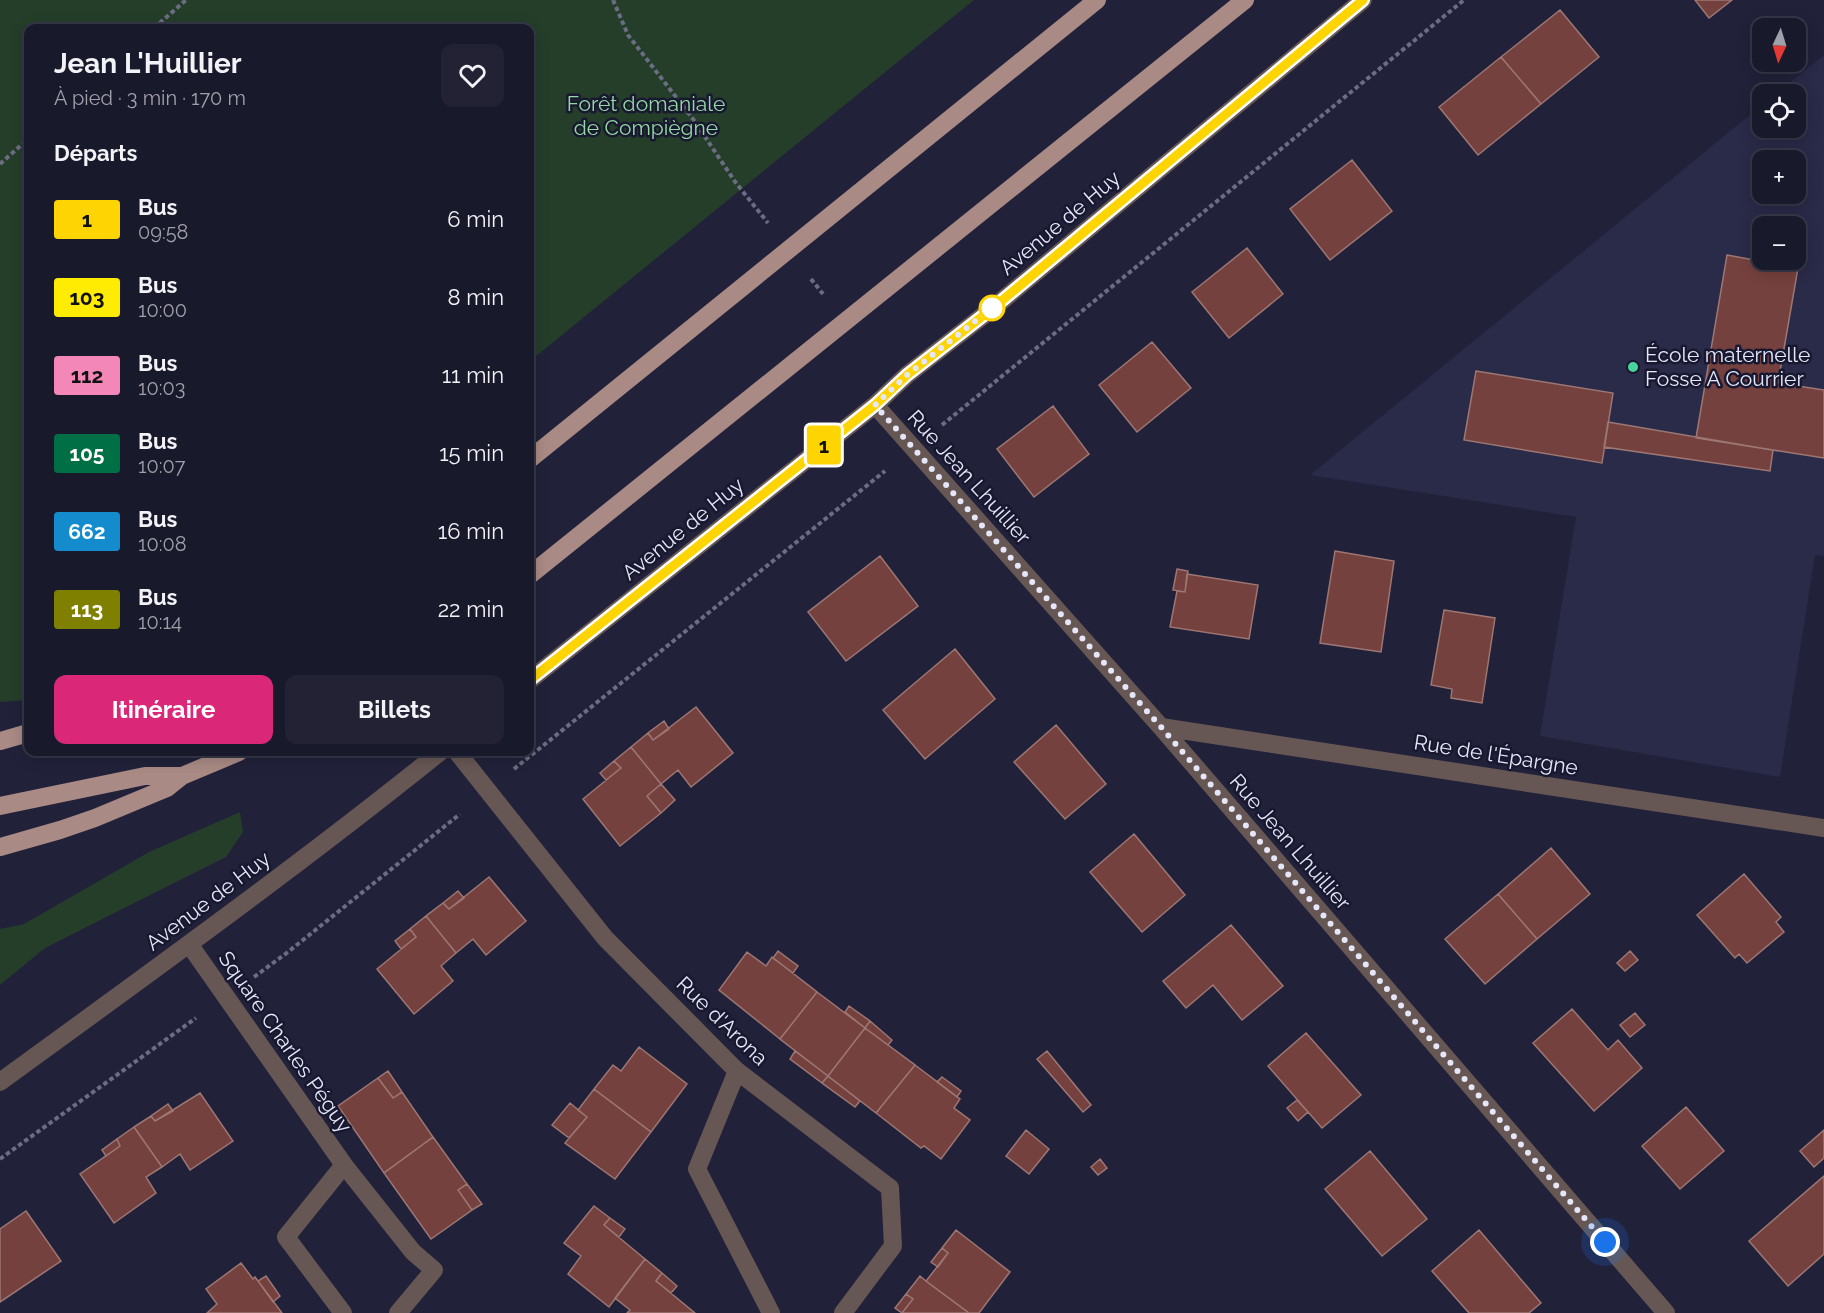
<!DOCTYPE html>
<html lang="fr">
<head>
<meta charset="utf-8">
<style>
  :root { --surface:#19192c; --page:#222234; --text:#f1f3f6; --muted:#9fa0a9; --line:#373848; --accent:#db2777 }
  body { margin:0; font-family:Raleway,sans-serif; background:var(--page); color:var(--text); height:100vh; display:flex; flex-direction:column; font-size:22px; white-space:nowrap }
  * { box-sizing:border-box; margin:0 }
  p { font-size:20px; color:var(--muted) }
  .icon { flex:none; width:33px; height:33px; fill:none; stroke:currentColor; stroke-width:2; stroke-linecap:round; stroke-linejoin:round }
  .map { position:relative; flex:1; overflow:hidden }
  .drawer { position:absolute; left:24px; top:24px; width:510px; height:732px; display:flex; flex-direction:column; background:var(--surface); border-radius:12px; box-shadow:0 3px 15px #0003,0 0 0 2px var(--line) }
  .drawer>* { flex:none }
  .badge { padding:0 12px; border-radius:4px; font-size:21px; line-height:39px }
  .needle { width:39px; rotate:184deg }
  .fabs { position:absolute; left:1752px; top:18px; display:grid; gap:12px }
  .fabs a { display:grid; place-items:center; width:54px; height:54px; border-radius:12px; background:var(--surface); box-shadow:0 3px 15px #0003,0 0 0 2px var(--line); font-size:30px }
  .you { position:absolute; width:30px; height:30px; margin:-15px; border:4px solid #fff; border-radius:50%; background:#1a73e8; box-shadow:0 0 0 9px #1a73e833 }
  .map>.badge { position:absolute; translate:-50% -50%; box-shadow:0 0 0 3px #fff }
  h2 { padding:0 30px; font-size:22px; line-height:54px }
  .round { display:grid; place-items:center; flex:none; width:63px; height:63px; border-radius:12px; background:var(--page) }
  .overview { display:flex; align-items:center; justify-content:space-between; height:102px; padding:0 30px }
  h1 { font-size:28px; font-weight:700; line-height:45px }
  .button { display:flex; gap:12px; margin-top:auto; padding:12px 30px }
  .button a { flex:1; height:69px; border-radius:12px; background:var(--accent); color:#fff; font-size:24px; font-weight:700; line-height:69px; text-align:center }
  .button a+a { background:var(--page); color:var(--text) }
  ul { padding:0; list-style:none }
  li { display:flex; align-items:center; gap:18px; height:78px; padding:0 30px }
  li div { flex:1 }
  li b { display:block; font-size:22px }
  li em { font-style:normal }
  li .badge { min-width:66px; font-weight:700; text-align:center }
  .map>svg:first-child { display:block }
  .built { fill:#2a2a49; fill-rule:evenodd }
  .green { fill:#243e2a }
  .building { fill:#75413e; stroke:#9c7774; stroke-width:1.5 }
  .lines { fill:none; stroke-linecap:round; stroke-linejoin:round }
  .path { stroke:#6c6c82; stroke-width:4; stroke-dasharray:4.5 3; stroke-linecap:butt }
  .lane { stroke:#675754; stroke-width:18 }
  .street { stroke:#675754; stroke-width:18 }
  .primary { stroke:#a98a84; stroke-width:18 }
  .line-casing { stroke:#fff; stroke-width:14 }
  .line { stroke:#fed403; stroke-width:9 }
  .walk { stroke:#e5e6f8; stroke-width:6; stroke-dasharray:0 10.8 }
  .stop-dot { fill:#fff; stroke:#fed403; stroke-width:3 }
  .poi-dot { fill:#49d49d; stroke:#181830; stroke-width:2 }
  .labels { text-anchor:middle; stroke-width:5; stroke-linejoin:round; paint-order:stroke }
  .park-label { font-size:21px; fill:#94d8a2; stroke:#181830 }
  .street-label { font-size:21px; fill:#e5e6f8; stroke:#181830 }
  .poi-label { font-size:21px; fill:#e5e6f8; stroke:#181830; text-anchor:start }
</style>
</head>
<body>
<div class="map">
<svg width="1824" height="1313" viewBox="0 0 1824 1313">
  <rect width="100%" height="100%" fill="#21213a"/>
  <!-- built -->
  <path class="built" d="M1824,55V556L1815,555L1780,777L1540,736L1576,517L1310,475L1762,105V128H1796V94H1775ZM1762,160H1796V194H1762ZM1762,226H1796V260H1762Z"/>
  <!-- green -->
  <path class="green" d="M0,0H974L530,361V28H28V700L0,702Z
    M240,812L243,832L226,857L45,948L0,985V929L24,924L149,852Z"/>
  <!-- building -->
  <path class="building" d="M1695,0H1732L1709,18Z
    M1560,10L1599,57L1541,104L1501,57Z
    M1501,57L1541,104L1478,155L1439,107Z
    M1352,160L1392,211L1330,260L1290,209Z
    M1247,248L1283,294L1229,338L1192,292Z
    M1727,255L1798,268L1778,383L1824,390V458L1696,438Z
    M1152,342L1191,388L1137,432L1099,385Z
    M1476,371L1613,393L1602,463L1464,440Z
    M1053,406L1089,454L1034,497L997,449Z
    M1608,422L1773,450L1770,471L1604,447Z
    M1335,551L1394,561L1381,652L1320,643Z
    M880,556L918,606L846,661L808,612Z
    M1177,569L1188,571L1185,592L1173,590Z
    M1187,574L1258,585L1249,639L1170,627L1177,591L1185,592Z
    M1444,610L1495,618L1482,703L1451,698L1452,689L1431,685Z
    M955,649L995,699L925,759L883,710Z
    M696,707L733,753L691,787L678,770L661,784L631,747L648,733L653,740Z
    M664,721L669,729L653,740L648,733Z
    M1056,725L1106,784L1065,819L1014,762Z
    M631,747L661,784L647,796L661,813L620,846L583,799L621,768L614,761Z
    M614,761L621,768L606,780L600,773Z
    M661,784L675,800L661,813L647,796Z
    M1134,834L1185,895L1142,932L1090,872Z
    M1551,848L1590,894L1537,939L1498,894Z
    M1744,874L1781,917L1776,922L1784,932L1747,963L1739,954L1735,958L1697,915Z
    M489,877L526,921L486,955L473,939L456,953L426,916L443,903L449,909Z
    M458,891L464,898L449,909L443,903Z
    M1498,894L1537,939L1485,984L1445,939Z
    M426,916L456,953L441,966L453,981L414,1014L377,969L416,937L410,929Z
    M1231,925L1283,986L1242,1020L1213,985L1186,1008L1163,981Z
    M410,929L416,937L401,949L395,941Z
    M778,951L798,966L793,973L773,958Z
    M1630,951L1638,960L1625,971L1617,963Z
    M747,952L766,966L772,957L817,992L780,1039L719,990Z
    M817,992L865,1028L828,1076L780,1039Z
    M849,1006L870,1021L865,1028L845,1012Z
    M1572,1009L1608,1050L1618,1040L1642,1068L1594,1111L1533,1043Z
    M1635,1013L1645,1025L1630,1037L1620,1025Z
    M870,1021L892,1040L888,1045L865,1028Z
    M865,1028L915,1065L876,1113L828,1076Z
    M1306,1033L1361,1095L1322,1128L1268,1066Z
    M639,1047L687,1084L651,1132L594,1089L613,1065L621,1071Z
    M795,1051L828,1076L822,1083L790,1059Z
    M1047,1051L1091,1105L1083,1112L1037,1059Z
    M915,1065L960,1099L954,1108L970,1120L941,1159L924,1146L921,1148L876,1113Z
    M388,1071L402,1092L393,1098L378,1078Z
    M828,1076L860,1101L855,1107L822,1083Z
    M942,1077L961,1091L957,1097L937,1082Z
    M378,1078L393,1098L402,1092L433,1137L384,1173L338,1106Z
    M594,1089L651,1132L615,1179L565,1143L587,1117L578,1110Z
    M200,1093L233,1141L190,1170L180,1154L162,1167L134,1127L151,1116L155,1121Z
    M1297,1100L1308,1112L1298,1121L1287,1108Z
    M570,1103L587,1117L569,1138L552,1125Z
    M168,1104L173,1111L155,1121L151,1116Z
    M1686,1107L1724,1151L1680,1189L1642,1146Z
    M134,1127L162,1167L146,1177L156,1193L114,1223L80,1174L120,1146L117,1139Z
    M1026,1130L1049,1149L1029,1174L1006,1156Z
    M1824,1130V1158L1814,1167L1800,1151Z
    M433,1137L467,1184L458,1190L472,1210L431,1239L384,1173Z
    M117,1139L120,1146L106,1156L102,1150Z
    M1370,1151L1427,1219L1382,1256L1325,1189Z
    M1100,1159L1107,1168L1098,1175L1091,1167Z
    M1824,1176V1254L1788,1286L1749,1241Z
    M467,1184L482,1204L472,1210L458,1190Z
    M594,1206L610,1218L604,1225L645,1259L609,1307L568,1274L581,1256L564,1243Z
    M26,1211L61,1261L0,1302V1229Z
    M610,1218L625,1229L619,1237L604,1225Z
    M956,1230L1010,1272L979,1313H969L926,1281L948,1253L942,1248Z
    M1479,1230L1541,1303L1529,1313H1469L1432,1271Z
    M942,1248L948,1253L938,1267L931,1262Z
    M645,1259L662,1273L656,1281L695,1313H627L630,1310L615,1298Z
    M241,1263L253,1279L255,1277L282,1313H207L217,1304L206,1289Z
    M662,1273L677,1286L671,1293L656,1281Z
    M266,1276L280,1296L273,1302L258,1281Z
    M920,1276L926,1281L969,1313H902L913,1299L906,1294Z
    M906,1294L913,1299L902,1313L895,1308Z"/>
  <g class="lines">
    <!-- path -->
    <path class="path" d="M613,0L628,35L693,119L736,183L768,223
      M154,28L186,0
      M0,164L28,139
      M811,279L823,294
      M942,425L1464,0
      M514,769L885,471
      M254,977L288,952L460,814
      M0,1159L196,1018"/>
    <!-- lane -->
    <path class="lane" d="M189,944L344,1165L413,1252L434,1270L398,1313
      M737,1071L697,1169L771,1313
      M343,1313L286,1237L344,1165"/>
    <!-- street -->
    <path class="street" d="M875,405L1161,727L1666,1313
      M530,680L875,405L907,375L993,308L1363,0
      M1161,727L1824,828
      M457,752L605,938L737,1071L890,1188L893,1246L843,1313
      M0,1082C148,974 297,867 440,752"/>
    <!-- primary -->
    <path class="primary" d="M530,459L1097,0
      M530,575L1245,0
      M0,741L28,733
      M0,806L145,776H182
      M0,847L60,830L95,818L167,788L182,776L239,752"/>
  </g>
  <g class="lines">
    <defs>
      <path id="line" d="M530,680L875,405L907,375L993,308L1363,0"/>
    </defs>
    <!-- line casing -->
    <use href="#line" class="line-casing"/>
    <!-- line -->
    <use href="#line" class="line"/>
    <!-- walk -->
    <path class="walk" d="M992,308L907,375L875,405L1161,727L1605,1242"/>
  </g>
  <!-- markers -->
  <circle class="stop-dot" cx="992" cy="308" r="12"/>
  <circle class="poi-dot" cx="1633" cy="367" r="6"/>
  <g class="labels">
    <!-- park labels -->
    <g class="park-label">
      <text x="646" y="111">Forêt domaniale<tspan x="646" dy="24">de Compiègne</tspan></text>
    </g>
    <!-- street labels -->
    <g class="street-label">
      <text transform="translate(1060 223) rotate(-40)" y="7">Avenue de Huy</text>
      <text transform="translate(969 477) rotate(48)" y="7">Rue Jean Lhuillier</text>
      <text transform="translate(683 529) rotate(-39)" y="7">Avenue de Huy</text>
      <text transform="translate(1496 755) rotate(9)" y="7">Rue de l'Épargne</text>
      <text transform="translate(1290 842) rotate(49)" y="7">Rue Jean Lhuillier</text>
      <text transform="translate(208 901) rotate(-37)" y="7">Avenue de Huy</text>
      <text transform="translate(722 1021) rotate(44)" y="7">Rue d'Arona</text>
      <text transform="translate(285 1042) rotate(55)" y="7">Square Charles Péguy</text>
    </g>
    <!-- poi labels -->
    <g class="poi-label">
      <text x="1645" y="362">École maternelle<tspan x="1645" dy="24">Fosse A Courrier</tspan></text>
    </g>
  </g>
</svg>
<div class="fabs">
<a><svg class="needle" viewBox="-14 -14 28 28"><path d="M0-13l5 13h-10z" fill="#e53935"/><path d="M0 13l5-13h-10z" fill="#9fa0a9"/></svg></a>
<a><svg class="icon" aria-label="locate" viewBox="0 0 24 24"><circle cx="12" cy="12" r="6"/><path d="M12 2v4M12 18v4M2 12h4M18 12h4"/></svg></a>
<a>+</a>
<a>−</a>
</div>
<div class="you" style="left:1605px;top:1242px"></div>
<b class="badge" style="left:824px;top:445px;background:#fed403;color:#111">1</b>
<section class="drawer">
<div class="overview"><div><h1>Jean L'Huillier</h1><p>À pied · 3 min · 170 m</p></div><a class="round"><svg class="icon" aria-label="heart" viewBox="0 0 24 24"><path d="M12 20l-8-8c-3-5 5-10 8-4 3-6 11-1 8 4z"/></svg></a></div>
<h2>Départs</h2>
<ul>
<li><span class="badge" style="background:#fed403;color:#111">1</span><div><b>Bus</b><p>09:58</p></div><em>6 min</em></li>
<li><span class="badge" style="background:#ffec02;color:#111">103</span><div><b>Bus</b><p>10:00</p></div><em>8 min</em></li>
<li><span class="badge" style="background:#f387b8;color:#111">112</span><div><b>Bus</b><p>10:03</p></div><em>11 min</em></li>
<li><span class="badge" style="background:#006f45;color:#fff">105</span><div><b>Bus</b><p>10:07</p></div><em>15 min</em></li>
<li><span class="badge" style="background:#148bcc;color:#fff">662</span><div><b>Bus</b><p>10:08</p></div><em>16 min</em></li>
<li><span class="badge" style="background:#808000;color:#fff">113</span><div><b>Bus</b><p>10:14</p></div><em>22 min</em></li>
</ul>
<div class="button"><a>Itinéraire</a><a>Billets</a></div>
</section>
</div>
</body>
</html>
